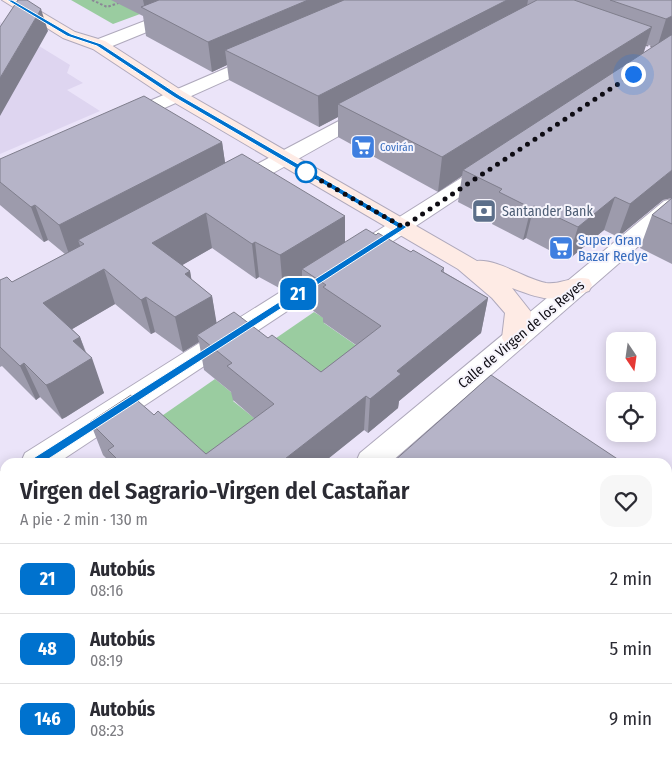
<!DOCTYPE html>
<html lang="es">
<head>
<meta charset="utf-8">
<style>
  :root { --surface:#fff; --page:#f7f7f7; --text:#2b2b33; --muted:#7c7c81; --line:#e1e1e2 }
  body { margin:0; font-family:"Fira Sans Condensed",sans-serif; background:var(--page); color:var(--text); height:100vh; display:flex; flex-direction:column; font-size:19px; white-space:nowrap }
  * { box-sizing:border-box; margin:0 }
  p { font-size:16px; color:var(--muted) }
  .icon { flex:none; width:28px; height:28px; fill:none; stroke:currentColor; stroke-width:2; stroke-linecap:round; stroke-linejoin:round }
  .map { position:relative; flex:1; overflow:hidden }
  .side { position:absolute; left:0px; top:458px; width:672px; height:306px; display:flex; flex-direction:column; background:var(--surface); border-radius:15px 15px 0 0; box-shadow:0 2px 12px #0003 }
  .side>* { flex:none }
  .badge { padding:0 10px; border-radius:8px; font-size:18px; line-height:32px }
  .needle { width:32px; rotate:167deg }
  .fabs { position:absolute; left:606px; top:332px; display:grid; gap:10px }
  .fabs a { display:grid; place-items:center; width:50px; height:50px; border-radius:10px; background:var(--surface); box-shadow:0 2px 12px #0003; font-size:25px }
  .you { position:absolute; width:25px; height:25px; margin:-12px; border:4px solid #fff; border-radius:50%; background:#1a73e8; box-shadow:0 0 0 8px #1a73e833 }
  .map>.badge { position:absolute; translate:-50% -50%; box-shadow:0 0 0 2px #fff }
  .round { display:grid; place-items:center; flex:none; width:52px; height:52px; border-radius:15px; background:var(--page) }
  .overview { display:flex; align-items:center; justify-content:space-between; height:85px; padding:0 20px }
  h1 { font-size:24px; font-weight:600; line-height:38px }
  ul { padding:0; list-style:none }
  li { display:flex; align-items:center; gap:15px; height:70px; padding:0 20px; border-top:1px solid var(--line) }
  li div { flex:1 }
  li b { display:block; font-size:19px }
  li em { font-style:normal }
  li .badge { min-width:55px; font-weight:700; text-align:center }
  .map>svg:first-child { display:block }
  .built { fill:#ded5f0 }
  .green { fill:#9acca0 }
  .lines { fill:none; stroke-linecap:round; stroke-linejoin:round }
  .street-casing { stroke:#afa9bc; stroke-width:2 }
  .secondary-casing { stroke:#afa9bc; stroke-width:2 }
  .path { stroke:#8b8796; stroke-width:2; stroke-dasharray:2.5 2; stroke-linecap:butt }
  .street { fill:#fff; fill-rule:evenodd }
  .secondary { fill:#feebe5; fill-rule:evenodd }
  .wall { fill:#9d9bac; fill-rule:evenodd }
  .shaded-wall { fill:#7f7e8c }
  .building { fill:#b6b4c8; stroke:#7f7e8c }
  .line { fill:#0072ce; stroke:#fff }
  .walk { stroke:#0e0c13; stroke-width:5; stroke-dasharray:0 9 }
  .stop-dot { fill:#fff; stroke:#0072ce; stroke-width:2.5 }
  .labels { text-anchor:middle; stroke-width:4; stroke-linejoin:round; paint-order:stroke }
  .far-shop-label { font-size:11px; fill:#366cbe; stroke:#f6f4fc; text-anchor:start }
  .service-label { font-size:14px; fill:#4e5e75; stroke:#f6f4fc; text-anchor:start }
  .shop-label { font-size:14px; fill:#366cbe; stroke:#f6f4fc; text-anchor:start }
  .street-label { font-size:14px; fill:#0e0c13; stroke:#f6f4fc }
</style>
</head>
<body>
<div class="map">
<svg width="672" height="763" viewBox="0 0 672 763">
  <rect width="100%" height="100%" fill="#ebe4f9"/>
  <!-- built -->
  <path class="built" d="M0,22L70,65L67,73L83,83L67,90L100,111L0,154Z"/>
  <!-- green -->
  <path class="green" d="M71,0H178L113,24Z
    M314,312L327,320L324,323L357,346L342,389L250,356Z
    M215,379L237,397L233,401L259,422L288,437L187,462L143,429Z"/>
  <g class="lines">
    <defs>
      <path id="street" d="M199,0H221L218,3L105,49H93L91,45L93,41Z
        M261,53L267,54L270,58L267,62L131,123H117L114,119L117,115Z
        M371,104L378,106L380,110L378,114L241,191L233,192L225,191L222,186L225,181Z
        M492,161L499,163L502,167L499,171L59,462H21L25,453L485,163Z
        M672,199V217L391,462H356L360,453L664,201Z
        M5,469V496L0,498V471Z
        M0,652L5,654V695L0,693Z
        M6,759H85L87,763H4Z"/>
      <path id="secondary" d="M2,0H21L75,32L105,41L184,92L477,261C498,259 525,279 546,283C561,285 574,275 589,279L592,285L589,291C553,302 546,301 512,288L531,312L528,338L524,345L515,347L506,345L502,338L505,313L492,298L458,269L170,100L93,49L63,38Z"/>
    </defs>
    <!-- street casing -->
    <use href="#street" class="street-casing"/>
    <!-- secondary casing -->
    <use href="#secondary" class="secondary-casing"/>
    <!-- path -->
    <path class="path" d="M92,0L107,7L127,0
      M646,45L657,48"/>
    <!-- street -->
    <use href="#street" class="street"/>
    <!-- secondary -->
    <use href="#secondary" class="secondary"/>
  </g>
  <!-- wall -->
  <path class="wall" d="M111,0H672L663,200L618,237L604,230L568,260L526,238L523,240L492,224L493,220L458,202L462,176L438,192L338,137V117L319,127L229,80L227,65L212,72L146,36L143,16ZM646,44L654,47L643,53Z
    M222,142L225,163L345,216V243L376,235L444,268V272L488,298L481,333L399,401L398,408L368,433L364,430L324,462H110L103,455L90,422L154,415L206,454L255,419L233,400L231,392L204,370L199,342L183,352L155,332L151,334L115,304L72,329L80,337L86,352L104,393L66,417L62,419L40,397L36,400L2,366L0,367V280L12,282L65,254L48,240L44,242L0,205V159ZM212,248L256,279L259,277L283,290L302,278L304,304L323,318V322L356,345L321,372L268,338L216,323L212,296L191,279L190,271L182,265Z
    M672,198V264L640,248L652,215Z
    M668,482L672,763H599L597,761L598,759H668Z"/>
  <!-- shaded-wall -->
  <path class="shaded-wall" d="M143,0H194L145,9Z
    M308,0H374L225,50L227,65L212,72L208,42Z
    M507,0H528L525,16L338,104V117L319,127L318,96Z
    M41,9L48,31L0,116V78Z
    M672,16V41L657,48L666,19Z
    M652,27L642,58L463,170L462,176L438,192L442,157Z
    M222,142L227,176L78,240L83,254L71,260L59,225Z
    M672,170V198L663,200L618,237L630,204Z
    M615,197L604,230L568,260L578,227Z
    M35,205L48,240L44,242L31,207Z
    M534,206L526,238L523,240L531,208Z
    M206,213L212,248L160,278L152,243Z
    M345,216V251L302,269V278L283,290L280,255Z
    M255,242L259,277L256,279L252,244Z
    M104,269L115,304L57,338L43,303Z
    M190,271L196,305L212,296L218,331L197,335L199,342L183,352L175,317L185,274Z
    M146,297L155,332L151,334L141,300Z
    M488,298L481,333L399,401L398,408L368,433L370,399L397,371Z
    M80,337L88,360L92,358L104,393L66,417L62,419L46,385L73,341Z
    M24,363L40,397L36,400L20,366Z
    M366,396L364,430L324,462H281Z
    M0,605L5,611V613L4,614L0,609Z"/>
  <!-- building -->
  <path class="building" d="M18,0H27L41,9L0,78V27Z
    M159,0H308L208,42L141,7Z
    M344,0H507L318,96L225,50Z
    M537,0H574L652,27L442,157L338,104Z
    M610,0H672V16L666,19Z
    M671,35H672V170L630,204L615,197L578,227L534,206L531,208L499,192L502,189L463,170Z
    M144,96L222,142L59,225L35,205L31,207L0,182V159Z
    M242,154L345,216L280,255L255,242L252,244L206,213L152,243L190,271L185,274L212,296L175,317L146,297L141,300L104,269L43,303L80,337L73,341L92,358L51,383L46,385L24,363L20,366L0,347V280L7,277L12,282L84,244L78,240Z
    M672,198V224L652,215Z
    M366,229L376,235L378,233L411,252L413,250L444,268L441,271L488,298L397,371L401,374L370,399L366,396L281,462H120L108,450L114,446L90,422L131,395L154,415L158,411L206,454L274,404L227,366L232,363L197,335L234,312L268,338L272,335L321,372L381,326L323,287L326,285L302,269Z
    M491,375L622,462H393Z
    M672,477V763H611L614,759H668V661L669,659L668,658V482Z
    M0,489L5,495V612L0,605Z
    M125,759H237L240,763H128Z"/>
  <!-- line -->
  <path class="line" d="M7,0H12L71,34L101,44L179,95L407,227L36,467L30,462L32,459L397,227L174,97L97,46L67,36Z"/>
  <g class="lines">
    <!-- walk -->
    <path class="walk" d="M306,172L403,227L633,74"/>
  </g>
  <!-- icons -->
  <defs>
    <symbol id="supermarket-square" viewBox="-11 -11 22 22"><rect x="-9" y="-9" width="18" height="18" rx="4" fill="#3f7fe0" stroke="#f6f4fc"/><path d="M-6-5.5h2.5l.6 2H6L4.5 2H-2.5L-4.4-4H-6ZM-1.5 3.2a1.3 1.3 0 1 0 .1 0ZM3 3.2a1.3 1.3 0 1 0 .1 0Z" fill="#fff"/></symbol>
    <symbol id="bank-square" viewBox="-11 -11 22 22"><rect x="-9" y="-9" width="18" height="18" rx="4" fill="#5c6f8a" stroke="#f6f4fc"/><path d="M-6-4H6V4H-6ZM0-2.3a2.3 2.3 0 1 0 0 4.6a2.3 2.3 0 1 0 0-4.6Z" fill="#fff"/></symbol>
  </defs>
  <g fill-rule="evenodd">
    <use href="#supermarket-square" x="349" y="133" width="28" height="28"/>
    <use href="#bank-square" x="470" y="197" width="28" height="28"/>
    <use href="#supermarket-square" x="547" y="234" width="28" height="28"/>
  </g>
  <!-- markers -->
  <circle class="stop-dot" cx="306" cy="172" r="10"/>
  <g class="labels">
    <!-- far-shop labels -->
    <g class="far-shop-label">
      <text x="380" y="151">Covirán</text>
    </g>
    <!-- service labels -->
    <g class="service-label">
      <text x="502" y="216">Santander Bank</text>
    </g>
    <!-- shop labels -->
    <g class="shop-label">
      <text x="578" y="245">Super Gran<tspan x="578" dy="16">Bazar Redye</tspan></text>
    </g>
    <!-- street labels -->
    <g class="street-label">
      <text transform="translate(521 334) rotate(-40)" y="5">Calle de Virgen de los Reyes</text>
    </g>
  </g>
</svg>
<div class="fabs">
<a><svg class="needle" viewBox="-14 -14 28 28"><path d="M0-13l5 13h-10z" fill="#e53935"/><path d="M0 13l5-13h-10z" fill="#7c7c81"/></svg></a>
<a><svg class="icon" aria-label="locate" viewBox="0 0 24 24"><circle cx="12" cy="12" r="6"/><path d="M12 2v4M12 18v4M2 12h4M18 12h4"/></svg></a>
</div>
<div class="you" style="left:633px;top:74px"></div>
<b class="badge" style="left:298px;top:294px;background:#0072ce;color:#fff">21</b>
<section class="side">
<div class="overview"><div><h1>Virgen del Sagrario-Virgen del Castañar</h1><p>A pie · 2 min · 130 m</p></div><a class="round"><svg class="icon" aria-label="heart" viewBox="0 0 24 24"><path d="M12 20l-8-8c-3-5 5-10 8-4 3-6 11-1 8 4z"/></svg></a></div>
<ul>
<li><span class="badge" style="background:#0072ce;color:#fff">21</span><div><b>Autobús</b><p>08:16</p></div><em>2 min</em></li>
<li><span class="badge" style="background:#0072ce;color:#fff">48</span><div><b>Autobús</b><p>08:19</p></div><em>5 min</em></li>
<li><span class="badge" style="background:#0072ce;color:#fff">146</span><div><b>Autobús</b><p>08:23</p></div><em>9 min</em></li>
</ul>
</section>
</div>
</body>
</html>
